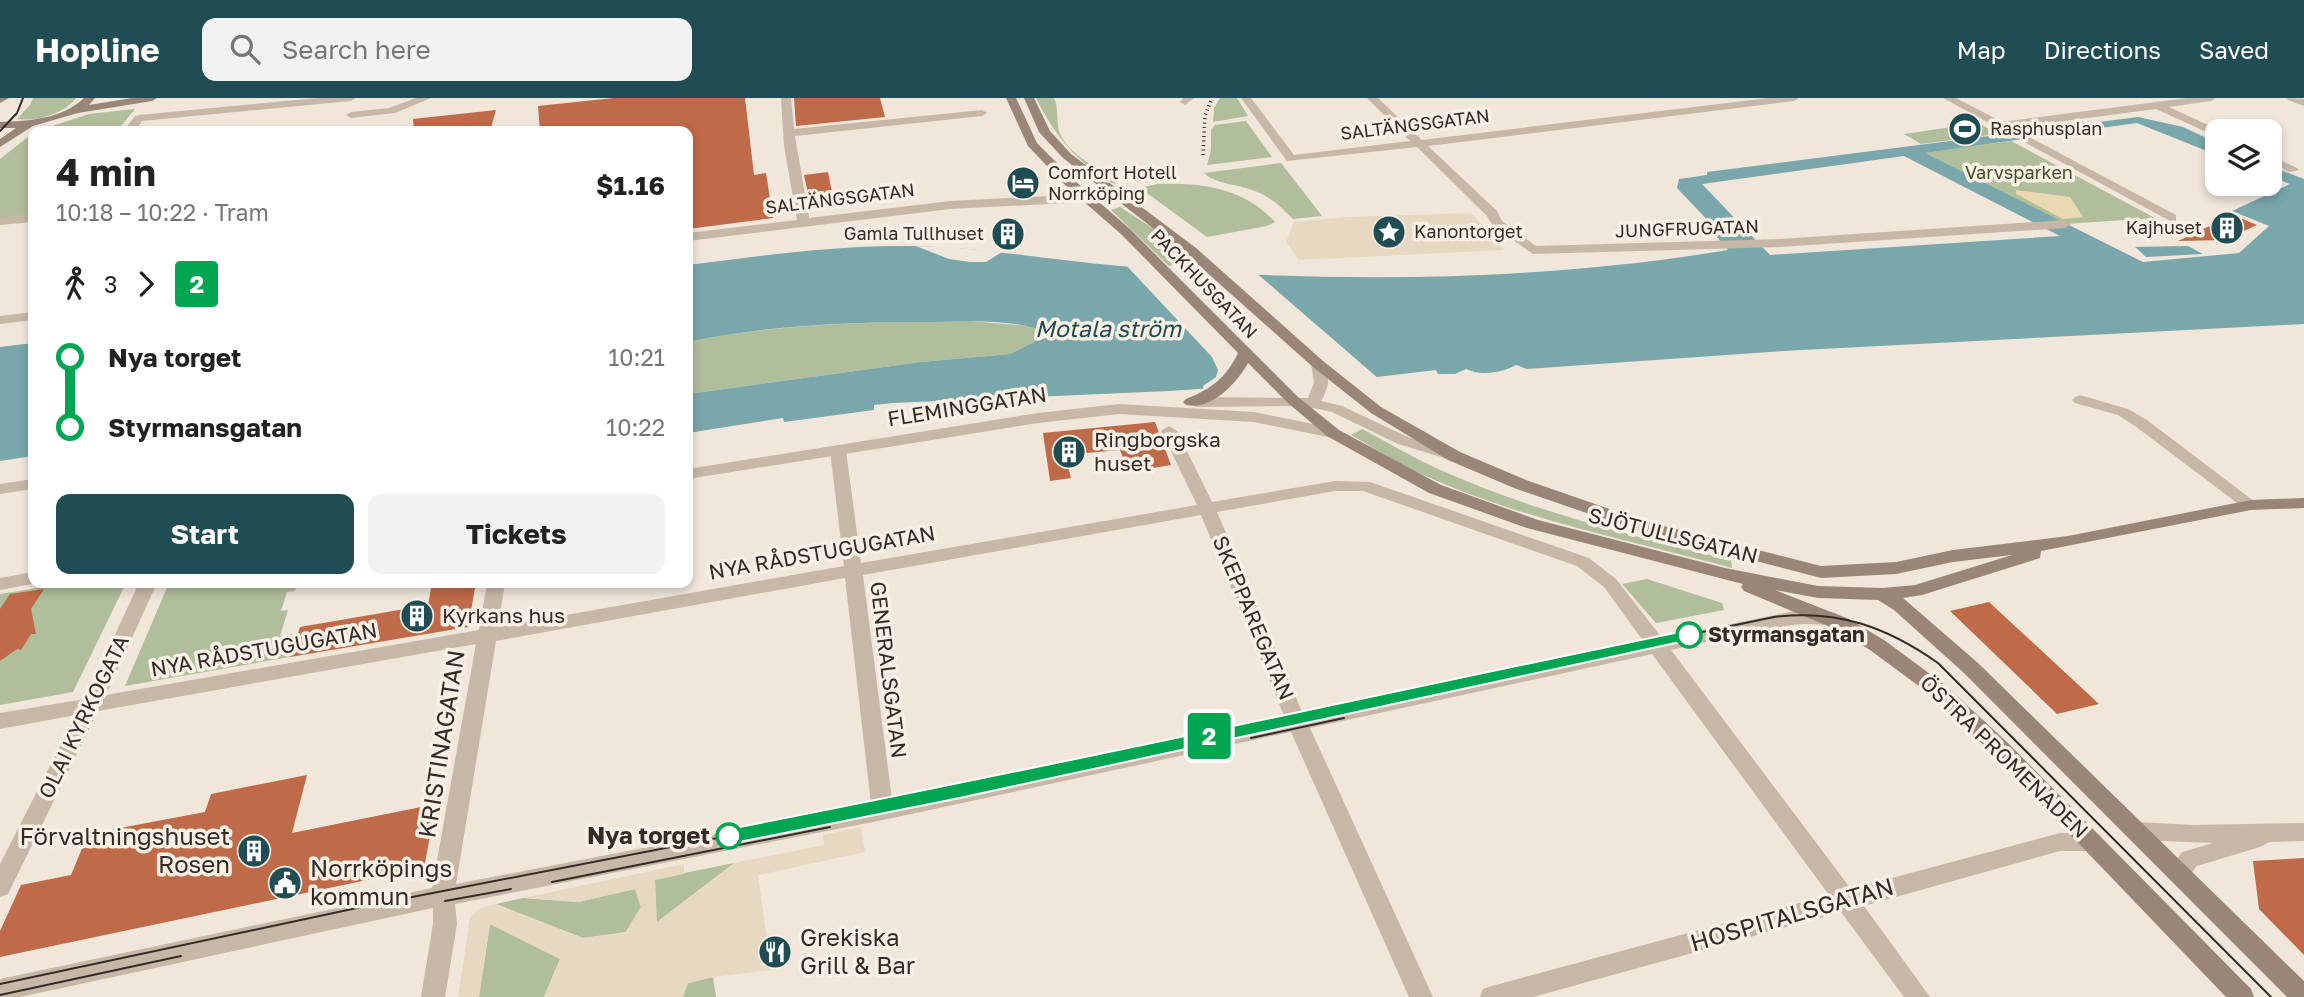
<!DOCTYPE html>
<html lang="en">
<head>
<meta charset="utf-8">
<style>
  :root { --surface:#fff; --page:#f2f2f2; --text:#222; --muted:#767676; --accent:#1f4d53 }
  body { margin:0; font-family:"Golos Text",sans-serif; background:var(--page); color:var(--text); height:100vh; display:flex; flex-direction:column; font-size:26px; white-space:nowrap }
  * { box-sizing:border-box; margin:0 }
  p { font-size:23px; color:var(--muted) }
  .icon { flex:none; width:38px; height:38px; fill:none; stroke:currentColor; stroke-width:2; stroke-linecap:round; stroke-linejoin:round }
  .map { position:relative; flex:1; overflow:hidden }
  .panel { position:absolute; left:28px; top:28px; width:665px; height:462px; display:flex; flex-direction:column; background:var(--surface); border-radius:14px; box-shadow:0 4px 10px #0003 }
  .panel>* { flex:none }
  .badge { padding:0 14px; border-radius:5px; font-size:24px; line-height:46px }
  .controls { position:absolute; left:2205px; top:21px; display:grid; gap:14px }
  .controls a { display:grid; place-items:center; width:77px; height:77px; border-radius:14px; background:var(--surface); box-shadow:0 4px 10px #0003; font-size:35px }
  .map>.badge { position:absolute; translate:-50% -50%; box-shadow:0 0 0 4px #fff }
  .legs { display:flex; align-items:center; gap:10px; height:77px; padding:0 28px; font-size:23px }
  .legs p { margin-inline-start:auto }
  .headline { display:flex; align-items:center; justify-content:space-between; height:119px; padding:0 28px }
  h1 { font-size:38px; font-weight:700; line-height:52px }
  .cta { display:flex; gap:14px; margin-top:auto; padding:14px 28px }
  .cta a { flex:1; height:80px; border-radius:14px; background:var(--accent); color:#fff; font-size:28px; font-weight:700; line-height:80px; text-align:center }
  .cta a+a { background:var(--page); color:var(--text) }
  ul { padding:0 28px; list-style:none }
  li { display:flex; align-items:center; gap:24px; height:70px; font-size:26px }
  li i { display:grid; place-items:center; width:10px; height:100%; margin:0 9px; background:currentColor }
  li i::after { content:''; width:18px; height:18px; margin:-9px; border:5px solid; border-radius:50%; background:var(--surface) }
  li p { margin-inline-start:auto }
  li:first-child i { background:linear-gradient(#0000 50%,currentColor 0) }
  li:last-child i { background:linear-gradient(currentColor 50%,#0000 0) }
  header { display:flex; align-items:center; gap:42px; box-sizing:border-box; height:98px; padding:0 35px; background:var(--accent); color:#fff }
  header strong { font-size:33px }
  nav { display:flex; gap:38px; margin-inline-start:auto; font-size:24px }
  .search { width:490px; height:63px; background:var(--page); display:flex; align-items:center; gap:18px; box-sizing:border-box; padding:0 24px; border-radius:14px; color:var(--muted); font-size:26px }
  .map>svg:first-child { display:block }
  .green { fill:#b0be9b }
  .sand { fill:#ead9b1 }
  .plaza { fill:#e7d8c1 }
  .water { fill:#7aa7ab; fill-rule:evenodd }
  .pier { fill:#f0e6da }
  .building { fill:#bf6a48 }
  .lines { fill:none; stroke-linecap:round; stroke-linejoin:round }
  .minor { fill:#c7b7a6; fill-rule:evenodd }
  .tertiary { fill:#c7b7a6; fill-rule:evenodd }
  .secondary { fill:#9a8678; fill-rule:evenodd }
  .tram { stroke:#342b27; stroke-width:2 }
  .rail { stroke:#342b27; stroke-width:3.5; stroke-dasharray:1 3.5; stroke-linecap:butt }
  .line-1 { fill:#00a651; stroke:#fff; stroke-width:2 }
  .stop-1-dot { fill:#fff; stroke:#00a651; stroke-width:3.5 }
  .labels { text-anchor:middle; stroke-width:7; stroke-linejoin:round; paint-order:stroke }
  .far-street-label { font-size:18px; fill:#342b27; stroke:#f8f0e5 }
  .far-poi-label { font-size:18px; fill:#342b27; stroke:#f8f0e5; text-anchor:start }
  .far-park-label { font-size:18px; fill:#41502c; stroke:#f8f0e5 }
  .street-label { font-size:21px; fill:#342b27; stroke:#f8f0e5 }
  .poi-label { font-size:21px; fill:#342b27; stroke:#f8f0e5; text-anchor:start }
  .stop-label { font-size:21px; font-weight:bold; fill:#342b27; stroke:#f8f0e5; text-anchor:start }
  .water-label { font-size:23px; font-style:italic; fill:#1f4d53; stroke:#f8f0e5 }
  .near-street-label { font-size:24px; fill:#342b27; stroke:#f8f0e5 }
  .near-stop-label { font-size:24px; font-weight:bold; fill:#342b27; stroke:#f8f0e5; text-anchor:end }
  .near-poi-label { font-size:24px; fill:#342b27; stroke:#f8f0e5; text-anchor:start }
</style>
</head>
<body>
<header>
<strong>Hopline</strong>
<div class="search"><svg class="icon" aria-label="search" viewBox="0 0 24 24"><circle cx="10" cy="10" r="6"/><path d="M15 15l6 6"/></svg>Search here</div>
<nav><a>Map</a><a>Directions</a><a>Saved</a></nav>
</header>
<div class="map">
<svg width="2304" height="899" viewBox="0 0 2304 899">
  <rect width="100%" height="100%" fill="#f0e6da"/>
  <!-- green -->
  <path class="green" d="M33,0H76C64,16 36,24 17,21L30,7Z
    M1036,0H1054C1059,11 1056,22 1059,33C1068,58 1100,69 1116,86C1108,85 1101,78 1093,72C1067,52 1051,30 1036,0Z
    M1220,0H1237L1248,18L1213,24L1214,10Z
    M135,11L117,33H37L89,16Z
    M1246,23L1272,59L1207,67L1211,52V32L1215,27Z
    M1979,25L1997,36L1921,46L1904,36Z
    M33,35V117L0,120V61Z
    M2011,43L2155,120L2065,126L1924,55Z
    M1281,65L1322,118L1293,121C1280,108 1270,98 1252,92C1236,86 1216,86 1204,75Z
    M1157,86C1200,84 1245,90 1275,124L1267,128L1207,139L1140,90Z
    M1120,109L1154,131L1191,163L1169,168L1111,112Z
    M968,223L1030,228L1041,232L1040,241L1010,256L921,264L688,296V244C779,225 874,224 968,223Z
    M1362,331C1387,344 1412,359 1438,371C1532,413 1632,438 1731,462L1732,470C1628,442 1520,421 1421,376C1397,365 1374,350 1351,337Z
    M1647,481L1722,505L1724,512L1656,525L1622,486Z
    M68,485H126L73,594L0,607V496Z
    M169,485H298L295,493L287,494L281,513L288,512L280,538L298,535L290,559L125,588Z
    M734,765L656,825L655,781Z
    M635,791L641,809L626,834L583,840L496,806L523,800L578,804Z
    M490,826L560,861L544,899H479Z
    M713,879L716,899H683L688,885Z"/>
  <!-- sand -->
  <path class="sand" d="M2016,92L2070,99L2083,119L2063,121L2016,96Z"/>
  <!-- plaza -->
  <path class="plaza" d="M1471,115L1504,152L1299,162L1286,144L1294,124L1347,119Z
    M861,729L865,754L758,777L771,872L713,879L688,885L683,899H544L560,861L490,826L479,899H458L470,820L477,812L488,808L496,806L583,840L625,835L641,809L635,791L578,804L523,800L684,766V776L655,782L657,824L734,765L824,747L823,737Z"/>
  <!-- water -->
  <path class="water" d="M2138,19L2183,29L2217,45V57L2137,25L1925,55L2143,164L2239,155L2269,128L2232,113L2290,86L2270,78V68L2304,81V226L1783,253L1527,271L1516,267C1502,275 1480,278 1466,271L1455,276H1438L1436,272L1377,279L1169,293L893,305L874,307V312L784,324L783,320L688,335V296L921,264L1010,256L1040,241L1041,232C1008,221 968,223 934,224C852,224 768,227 688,244V167C761,158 835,147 909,148C980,149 1050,162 1120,168C1320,185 1531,185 1728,152L1710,131L1714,129L1677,90L1679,81L1707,77V74ZM1904,58L2060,138L1770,157L1702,86Z
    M2188,148L2203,156L2146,159L2135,149Z
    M33,245V358L0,363V249Z"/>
  <!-- pier -->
  <path class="pier" d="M916,148L947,149L1002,154L986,164H970L949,161Z
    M1125,166L1254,173L1379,281L1204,293L1203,288L1216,279L1218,272L1212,259Z
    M1056,222L1083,230L1070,242L1061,239L1040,241L1041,232L1035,230L1056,228L1051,226Z"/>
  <!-- building -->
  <path class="building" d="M614,0H745L754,77L766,75L773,120L688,131V33H540L538,8Z
    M794,0H880L885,19L796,28Z
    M496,12L490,33H414L413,21Z
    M828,74L832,95L809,100L804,77Z
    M2233,117L2257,127L2224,142L2178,143Z
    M1155,324L1171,367L1129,374L1120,352L1065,357L1071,380L1050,383L1043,335Z
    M432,485H476L468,529L290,559L300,529L428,507Z
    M44,491L31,511L36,536H31L21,552L17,551L0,563V511L10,496Z
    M1989,504L2099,606L2057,616L1950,513Z
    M307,677L292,735L436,706L424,770L0,859V833L21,787L71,777L88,736L205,714L211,696Z
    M2304,760V857L2259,811L2253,763Z"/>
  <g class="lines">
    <!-- minor -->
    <path class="minor" d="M317,0H356L351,3L142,23L135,33H123L135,18L139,17Z
      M416,0H431L395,15L351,20L346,17L351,14L389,10Z
      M781,0H791L794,31L982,12L987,15L982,18L795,38L809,120L950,103L1087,96L1093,100L1087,104L950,111L688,143V135L797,122L784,48Z
      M1183,0H1194L1185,7L1180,4Z
      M1241,0H1251L1294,57L1410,43L1367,0H1378L1422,42L1768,0H1799L1794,3L1428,48L1497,113L1502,123L1536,148L1780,141L2065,122L2071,126L2065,130L1780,149L1533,156L1493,128L1487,118L1417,49L1287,63Z
      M1943,0H1956L2002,24L2187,0H2216L2211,3L2169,9L2221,33H2217V38L2213,37L2156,11L2012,30L2176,117V123L2172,124Z
      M2287,0L2304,1V8L2288,2Z
      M2270,57L2297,70L2299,72L2289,74L2270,64Z
      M33,116V124L0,127V119Z
      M33,214V222L0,226V218Z
      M2080,297L2128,311L2147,322L2259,407L2257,411H2245L2135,328L2118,317L2075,305L2072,302L2075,299Z
      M1169,328L1177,333L1212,404L1335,383L1370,384L1589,460L1616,481L1662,540L1799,512L1836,515L1838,520L1836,525C1822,529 1807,524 1793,527C1752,533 1711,543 1671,552L1851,791L2060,735H2092L2100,737L2103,744L2100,751L2092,753H2060L1864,808L1930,899H1904L1841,814L1533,899H1480L1483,891L1492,888L1829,797L1652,556L1310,630L1433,899H1409L1291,634L883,722L455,806L457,826L445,899H421L433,826V810L20,899H0V881L432,790L476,546L98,613L8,796L0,799V766L76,617L0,631V615L85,601L139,485H157L106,597L479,532L487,485H505L498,529L844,468L830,353L838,348L846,353L861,465L1197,407L1161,333ZM1335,393H1363L1577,468L1604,489L1644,544L1303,616L1217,414ZM1201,417L1285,620L892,702L863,477ZM845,480L871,706L456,786L496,543Z
      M33,474V485H38L0,492V480Z
      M2136,724L2194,727L2304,725V743L2269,744L2260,749L2197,768L2186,782L2178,785L2170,782L2167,775L2182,754L2213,745L2136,742L2128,739L2125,733L2128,727Z"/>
    <!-- tertiary -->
    <path class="tertiary" d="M1318,262L1325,266C1330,280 1329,290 1321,303L1342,308L1410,340L1457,354L1459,357L1457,360L1451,362L1398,346L1332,314L1314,310L1305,315L1300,313L1299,308L1196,309L1188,304L1196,299L1308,300L1314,284L1311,266Z
      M1119,306L1254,314L1333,330L1341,335L1333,340L1254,324L1119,316L1038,325L688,381V371L1038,315Z
      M33,381V391L0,396V386Z"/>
    <!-- secondary -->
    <path class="secondary" d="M0,0H9L0,5Z
      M84,0H95L89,7L132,0H157L152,3L78,15L33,28L0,49V41L16,30H0V24C29,23 62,21 84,0Z
      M1006,0H1016L1037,45L1074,82L1130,131L1298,299L1339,332L1441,387L1538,422L1725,470L1818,488L1883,490L1915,487L2012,457L1953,464L1896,476L1821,480L1633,431L1514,390L1448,362L1371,315L1313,269L1186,156L1063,60L1039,34L1024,0H1034L1050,33L1071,56L1196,150L1323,263L1381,309L1460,354L1526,382L1644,423L1821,468L1896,464L1953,452L2068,438L2251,402L2304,400V410L2251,412L2041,453L2040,460L1922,497L1903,500L1978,565L2304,883V899H2287L1964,575L1894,512L1878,502L1818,500L1775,492L1849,521L1884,542L1945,587L2008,645L2251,891L2254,899H2226L1994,657L1931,597L1870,552L1835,531L1744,493L1741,489L1743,486L1527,430L1429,395L1327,338L1288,305L1248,265C1237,285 1211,313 1186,307L1183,304L1186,301C1211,291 1226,280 1238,255L1122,137L1066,88L1028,48Z"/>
    <!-- tram -->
    <path class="tram" d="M0,33L17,15L23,0
      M1251,640L1344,620
      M552,784L830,729
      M445,803L511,791
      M0,886L371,807L955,694L1295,619L1774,519C1837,511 1887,529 1938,565L2271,899
      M0,897L181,858"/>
    <!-- rail -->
    <path class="rail" d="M1203,57L1205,18L1212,0"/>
  </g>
  <!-- line-1 -->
  <path class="line-1" d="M1689,532L1696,537L1694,541L955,701L729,746L722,744L720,738L722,733L729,731C1050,669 1369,598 1689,532Z"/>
  <!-- icons -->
  <defs>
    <symbol id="stadium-disc" viewBox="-11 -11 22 22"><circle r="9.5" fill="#1f4d53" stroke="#f8f0e5"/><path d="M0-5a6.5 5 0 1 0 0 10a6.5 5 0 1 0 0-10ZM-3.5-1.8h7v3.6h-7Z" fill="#fff"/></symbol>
    <symbol id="hotel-disc" viewBox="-11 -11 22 22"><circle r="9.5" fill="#1f4d53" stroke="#f8f0e5"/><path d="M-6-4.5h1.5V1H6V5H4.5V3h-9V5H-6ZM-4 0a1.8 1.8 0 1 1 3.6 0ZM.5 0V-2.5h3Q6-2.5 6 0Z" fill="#fff"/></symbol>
    <symbol id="building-disc" viewBox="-11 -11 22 22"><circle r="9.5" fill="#1f4d53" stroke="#f8f0e5"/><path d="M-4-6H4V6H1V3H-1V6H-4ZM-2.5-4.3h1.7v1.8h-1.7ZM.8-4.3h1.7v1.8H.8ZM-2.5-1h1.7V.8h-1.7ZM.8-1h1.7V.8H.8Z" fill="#fff"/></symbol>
    <symbol id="sight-disc" viewBox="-11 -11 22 22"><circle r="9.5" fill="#1f4d53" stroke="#f8f0e5"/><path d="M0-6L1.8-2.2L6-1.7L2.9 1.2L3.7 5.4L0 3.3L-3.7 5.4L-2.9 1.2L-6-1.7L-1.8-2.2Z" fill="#fff"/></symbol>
    <symbol id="civic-disc" viewBox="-11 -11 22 22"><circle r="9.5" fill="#1f4d53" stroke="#f8f0e5"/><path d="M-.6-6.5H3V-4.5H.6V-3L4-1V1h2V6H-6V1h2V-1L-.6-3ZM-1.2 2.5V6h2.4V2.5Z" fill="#fff"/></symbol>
    <symbol id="restaurant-disc" viewBox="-11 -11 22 22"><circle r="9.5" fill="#1f4d53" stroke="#f8f0e5"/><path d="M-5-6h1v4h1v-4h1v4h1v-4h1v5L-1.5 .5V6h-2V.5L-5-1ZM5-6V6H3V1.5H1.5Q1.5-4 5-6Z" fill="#fff"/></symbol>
  </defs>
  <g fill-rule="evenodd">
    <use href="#stadium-disc" x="1946" y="12" width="38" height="38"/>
    <use href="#hotel-disc" x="1004" y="66" width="38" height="38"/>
    <use href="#building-disc" x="2208" y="111" width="38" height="38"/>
    <use href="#sight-disc" x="1370" y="115" width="38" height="38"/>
    <use href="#building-disc" x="989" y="117" width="38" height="38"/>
    <use href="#building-disc" x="1050" y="335" width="38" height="38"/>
    <use href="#building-disc" x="398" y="499" width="38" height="38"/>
    <use href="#building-disc" x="235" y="734" width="38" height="38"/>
    <use href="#civic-disc" x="266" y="766" width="38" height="38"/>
    <use href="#restaurant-disc" x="756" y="835" width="38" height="38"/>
  </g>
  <!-- markers -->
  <g class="stop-1-dot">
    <circle cx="1689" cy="537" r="12"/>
    <circle cx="729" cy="738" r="12"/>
  </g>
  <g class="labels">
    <!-- far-street labels -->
    <g class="far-street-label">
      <text transform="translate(1415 27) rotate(-7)" y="6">SALTÄNGSGATAN</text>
      <text transform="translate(840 101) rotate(-7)" y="6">SALTÄNGSGATAN</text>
      <text transform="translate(1687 131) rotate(-2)" y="6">JUNGFRUGATAN</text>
      <text transform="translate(1204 186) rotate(46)" y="6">PACKHUSGATAN</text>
    </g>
    <!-- far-poi labels -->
    <g class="far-poi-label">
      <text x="1990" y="37">Rasphusplan</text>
      <text x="1048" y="81">Comfort Hotell<tspan x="1048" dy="21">Norrköping</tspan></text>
      <text x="2202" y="136" text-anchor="end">Kajhuset</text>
      <text x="1414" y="140">Kanontorget</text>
      <text x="984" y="142" text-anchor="end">Gamla Tullhuset</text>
    </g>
    <!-- far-park labels -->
    <g class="far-park-label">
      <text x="2019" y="81">Varvsparken</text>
    </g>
    <!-- street labels -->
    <g class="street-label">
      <text transform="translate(967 309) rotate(-9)" y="7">FLEMINGGATAN</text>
      <text transform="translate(1673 438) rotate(14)" y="7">SJÖTULLSGATAN</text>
      <text transform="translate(822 455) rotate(-10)" y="7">NYA RÅDSTUGUGATAN</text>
      <text transform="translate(1253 520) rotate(67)" y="7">SKEPPAREGATAN</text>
      <text transform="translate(264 552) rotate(-10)" y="7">NYA RÅDSTUGUGATAN</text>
      <text transform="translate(888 572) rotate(83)" y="7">GENERALSGATAN</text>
      <text transform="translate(84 619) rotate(-64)" y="7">OLAI KYRKOGATA</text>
      <text transform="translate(2004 659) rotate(44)" y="7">ÖSTRA PROMENADEN</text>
    </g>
    <!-- poi labels -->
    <g class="poi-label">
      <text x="1094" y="349">Ringborgska<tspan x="1094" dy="24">huset</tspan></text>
      <text x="442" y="525">Kyrkans hus</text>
    </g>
    <!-- stop labels -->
    <g class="stop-label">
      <text x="1708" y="544">Styrmansgatan</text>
    </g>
    <!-- water labels -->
    <g class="water-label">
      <text x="1108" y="239">Motala ström</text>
    </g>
    <!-- near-street labels -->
    <g class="near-street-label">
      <text transform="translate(442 646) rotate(-81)" y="8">KRISTINAGATAN</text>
      <text transform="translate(1792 817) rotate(-16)" y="8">HOSPITALSGATAN</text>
    </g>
    <!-- near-stop labels -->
    <g class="near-stop-label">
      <text x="710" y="746">Nya torget</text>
    </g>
    <!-- near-poi labels -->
    <g class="near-poi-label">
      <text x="230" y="747" text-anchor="end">Förvaltningshuset<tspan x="230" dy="28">Rosen</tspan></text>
      <text x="310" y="779">Norrköpings<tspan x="310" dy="28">kommun</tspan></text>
      <text x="800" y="848">Grekiska<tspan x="800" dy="28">Grill &amp; Bar</tspan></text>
    </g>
  </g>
</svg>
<div class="controls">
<a><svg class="icon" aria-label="layers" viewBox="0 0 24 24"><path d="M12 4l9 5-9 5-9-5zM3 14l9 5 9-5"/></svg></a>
</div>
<b class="badge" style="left:1209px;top:638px;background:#00a651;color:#fff">2</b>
<section class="panel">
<div class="headline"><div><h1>4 min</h1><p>10:18 – 10:22 · Tram</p></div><b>$1.16</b></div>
<div class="legs"><svg class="icon" aria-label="walk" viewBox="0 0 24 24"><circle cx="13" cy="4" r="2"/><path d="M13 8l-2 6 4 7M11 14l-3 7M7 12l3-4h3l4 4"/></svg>3<svg class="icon" aria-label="forward" viewBox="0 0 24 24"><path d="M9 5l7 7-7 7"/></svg><b class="badge" style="background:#00a651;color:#fff">2</b></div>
<ul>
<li><i style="color:#00a651"></i><b>Nya torget</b><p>10:21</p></li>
<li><i style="color:#00a651"></i><b>Styrmansgatan</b><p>10:22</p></li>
</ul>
<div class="cta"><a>Start</a><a>Tickets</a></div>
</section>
</div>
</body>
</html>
